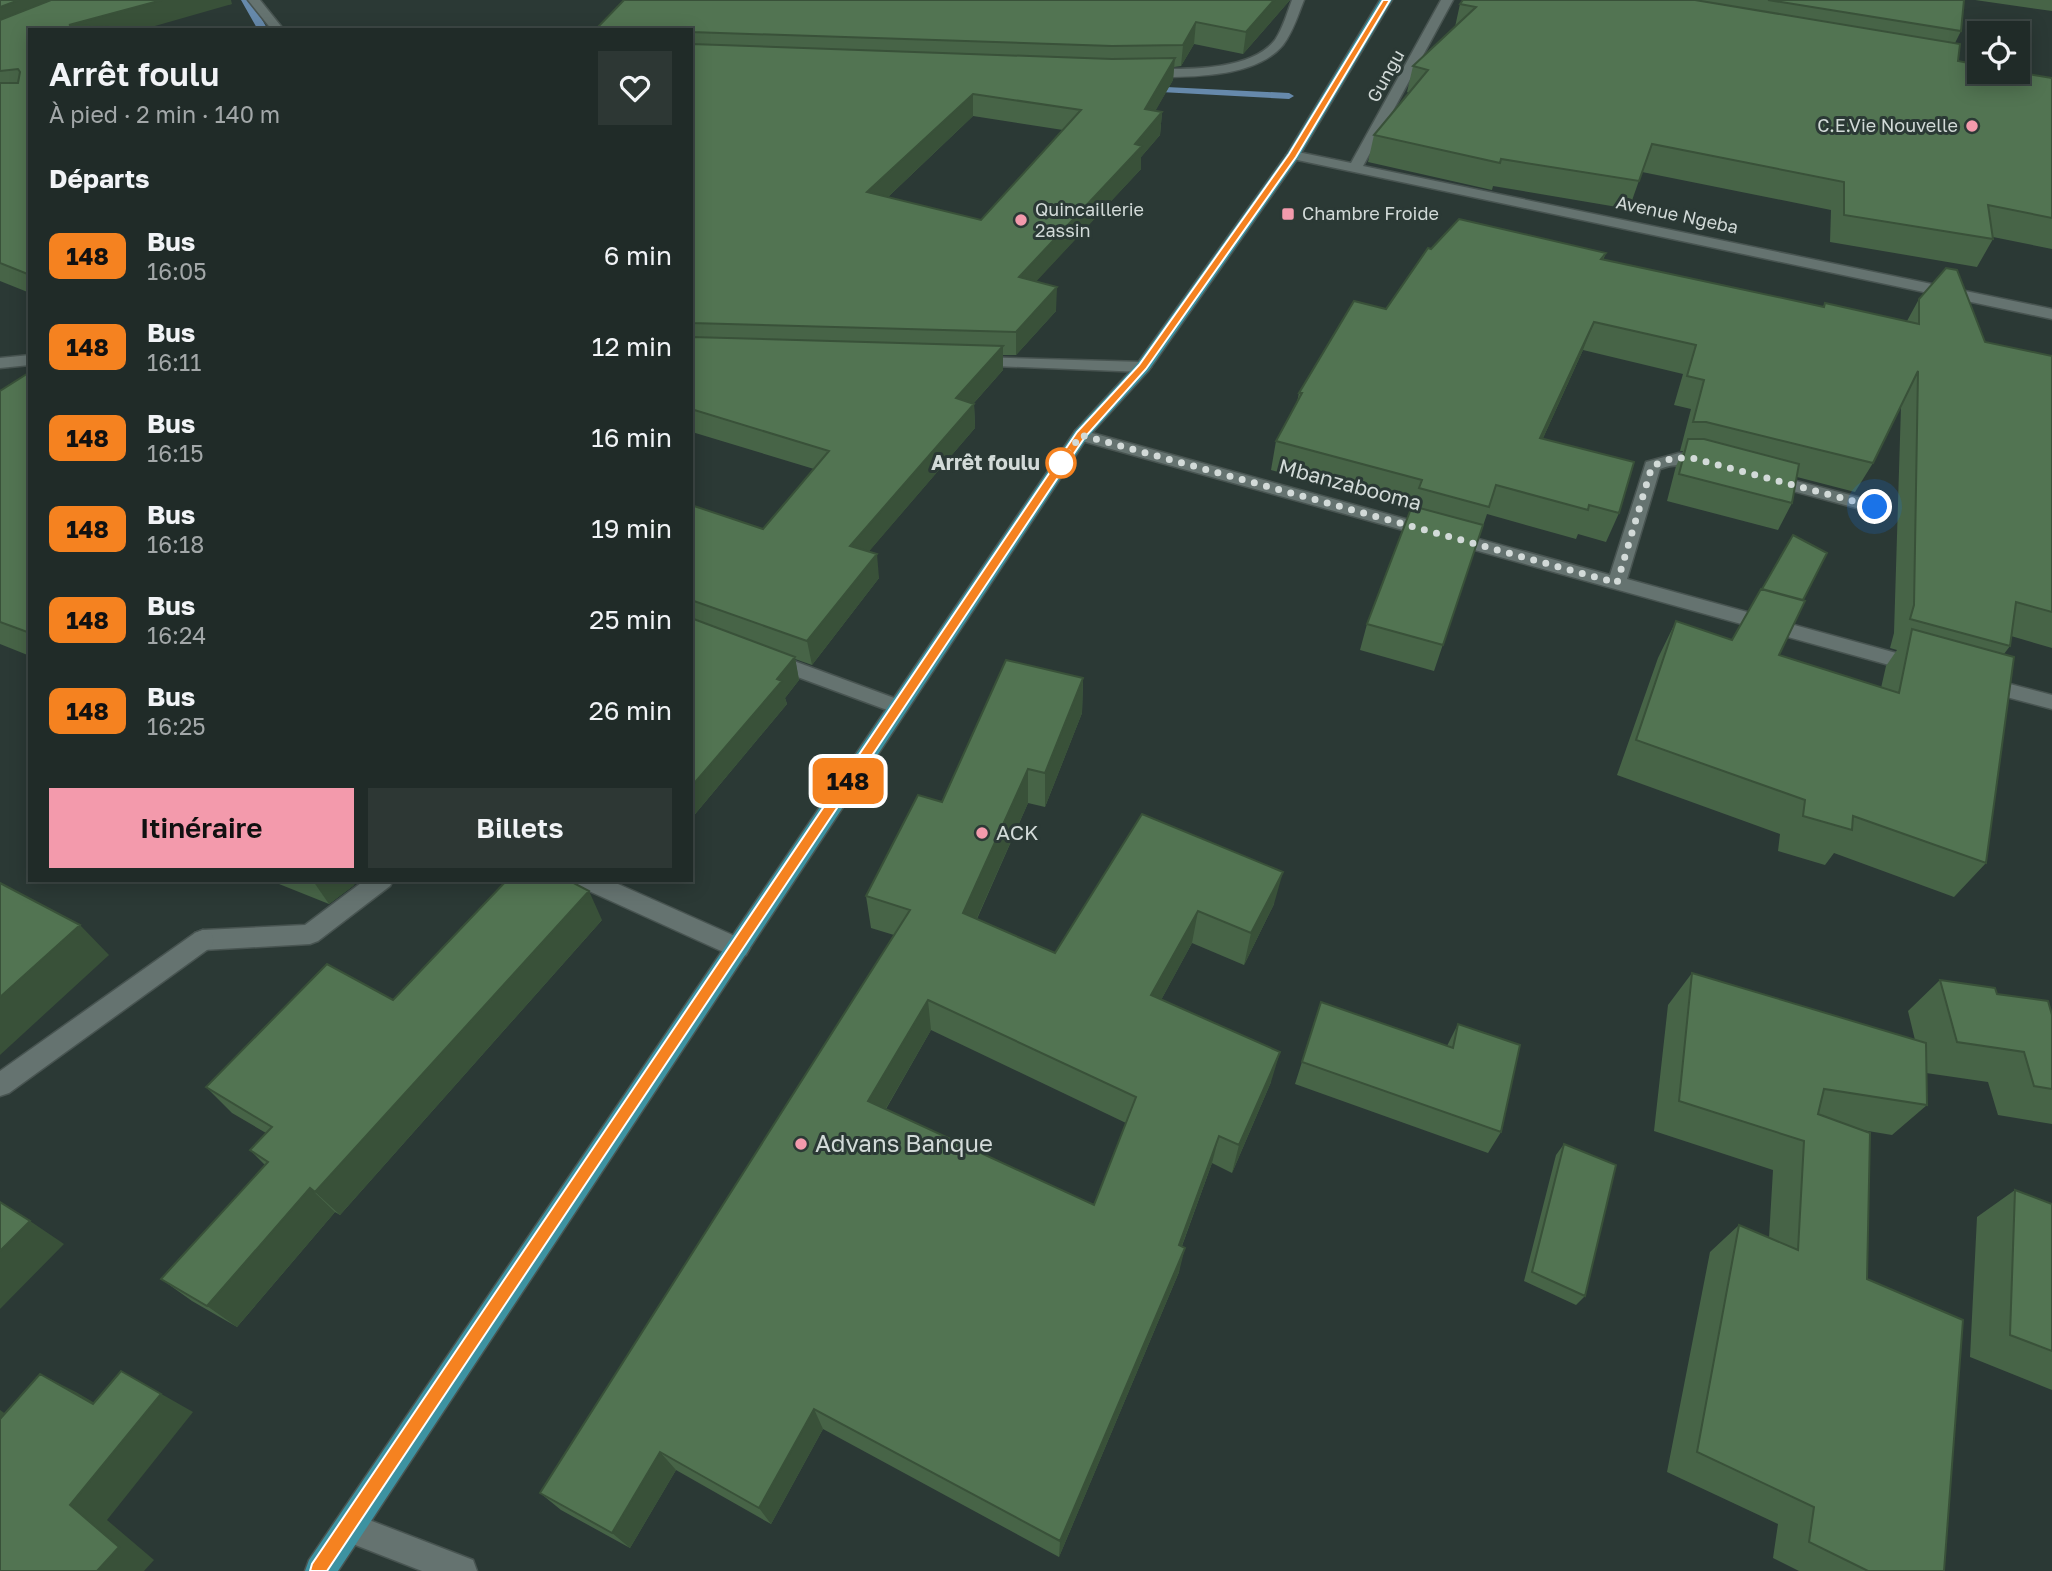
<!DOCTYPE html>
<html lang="fr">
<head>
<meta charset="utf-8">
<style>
  :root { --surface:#202b28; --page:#2d3734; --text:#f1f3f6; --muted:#a2a7a8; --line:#3d4745; --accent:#f39aac }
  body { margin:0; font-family:"Golos Text",sans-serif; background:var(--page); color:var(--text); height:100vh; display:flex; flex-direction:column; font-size:26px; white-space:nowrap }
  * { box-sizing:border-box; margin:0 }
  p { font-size:23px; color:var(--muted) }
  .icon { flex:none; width:38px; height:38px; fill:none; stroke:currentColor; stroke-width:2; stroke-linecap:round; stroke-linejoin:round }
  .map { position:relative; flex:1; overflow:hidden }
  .sheet { position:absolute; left:28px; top:28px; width:665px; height:854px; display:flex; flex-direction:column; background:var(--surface); border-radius:0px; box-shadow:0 4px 18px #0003,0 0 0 2px var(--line) }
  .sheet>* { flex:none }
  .badge { padding:0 14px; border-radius:10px; font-size:24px; line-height:46px }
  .buttons { position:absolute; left:1967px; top:21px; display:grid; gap:14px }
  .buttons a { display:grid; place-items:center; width:63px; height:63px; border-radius:0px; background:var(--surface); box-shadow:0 4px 18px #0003,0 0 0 2px var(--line); font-size:35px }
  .you { position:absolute; width:35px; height:35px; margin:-18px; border:5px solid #fff; border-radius:50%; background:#1a73e8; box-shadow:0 0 0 10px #1a73e833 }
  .map>.badge { position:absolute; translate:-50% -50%; box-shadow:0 0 0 4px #fff }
  h2 { padding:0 21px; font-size:26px; line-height:63px }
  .round { display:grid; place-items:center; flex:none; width:74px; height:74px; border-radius:0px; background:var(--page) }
  .summary { display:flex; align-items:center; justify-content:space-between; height:119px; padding:0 21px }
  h1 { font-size:33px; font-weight:600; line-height:52px }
  .button { display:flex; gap:14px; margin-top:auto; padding:14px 21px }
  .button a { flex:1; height:80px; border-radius:0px; background:var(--accent); color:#111; font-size:28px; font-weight:600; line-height:80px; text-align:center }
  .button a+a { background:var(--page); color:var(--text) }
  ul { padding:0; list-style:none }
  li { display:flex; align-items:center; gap:21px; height:91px; padding:0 21px }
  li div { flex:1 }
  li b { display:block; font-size:26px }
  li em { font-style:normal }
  li .badge { min-width:77px; font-weight:700; text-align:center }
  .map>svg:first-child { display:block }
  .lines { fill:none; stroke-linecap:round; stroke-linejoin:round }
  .stream { fill:#6689ab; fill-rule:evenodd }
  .service-casing { stroke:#485451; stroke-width:3 }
  .minor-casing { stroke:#485451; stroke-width:3 }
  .trunk-casing { stroke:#485451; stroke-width:3 }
  .service { fill:#657370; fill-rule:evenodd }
  .minor { fill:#657370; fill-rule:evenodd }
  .trunk { fill:#3d92a1; fill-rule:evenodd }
  .wall { fill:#476447; fill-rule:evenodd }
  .shaded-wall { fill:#395139 }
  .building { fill:#527452; stroke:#395139; stroke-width:2; fill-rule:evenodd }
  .line { fill:#f58220; stroke:#fff; stroke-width:2 }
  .walk { stroke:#d2dad8; stroke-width:7; stroke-dasharray:0 12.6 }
  .poi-dot { fill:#f39aac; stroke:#2b3935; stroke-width:2.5 }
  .stop-dot { fill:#fff; stroke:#f58220; stroke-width:3.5 }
  .labels { text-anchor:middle; stroke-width:6; stroke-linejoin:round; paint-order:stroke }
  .far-street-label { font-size:18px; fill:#d2dad8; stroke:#2b3935 }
  .far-poi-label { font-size:18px; fill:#d2dad8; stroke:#2b3935; text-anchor:start }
  .stop-label { font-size:21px; font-weight:bold; fill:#d2dad8; stroke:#2b3935; text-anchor:end }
  .street-label { font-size:21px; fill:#d2dad8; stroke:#2b3935 }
  .poi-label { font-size:21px; fill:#d2dad8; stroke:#2b3935; text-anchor:start }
  .near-poi-label { font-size:24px; fill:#d2dad8; stroke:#2b3935; text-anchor:start }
</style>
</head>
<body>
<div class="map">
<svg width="2052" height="1571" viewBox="0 0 2052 1571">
  <rect width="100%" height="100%" fill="#2b3935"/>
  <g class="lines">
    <!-- stream -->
    <path class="stream" d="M241,0H251L268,30H258Z
      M1146,86L1289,93L1294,96L1289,99L1142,91L1141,89Z"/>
    <defs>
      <path id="service" d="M365,880H393L390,886L318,941L310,944L203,950L195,947L192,940L195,933L203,930L305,925Z
        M575,880H609L746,941L750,948L746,955L738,958L730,955L578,886Z"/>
      <path id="minor" d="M248,0H260L284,30H272Z
        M1292,0H1304C1298,15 1293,32 1283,45C1255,79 1186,77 1146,77L1140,73L1146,69C1183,69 1250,72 1275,40C1283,28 1287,13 1292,0Z
        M1441,0H1453L1363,166L2052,309V319L1288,158L1286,155L1293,151L1351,163Z
        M30,355V365L0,368V358Z
        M977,357L1143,362L1151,367L1143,372L971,365L969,362L971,359Z
        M1081,430L1610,575L1646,462L1679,453L1713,458L1715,462L1713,466C1696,470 1683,460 1660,469L1627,579L1918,659L1925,661L1928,666L1925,671L1918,673L1075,439L1073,435L1075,431Z
        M1769,474L1881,503L1884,507L1875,513L1763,483L1760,479L1763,475Z
        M772,653L905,702L908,707L905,712L898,714L765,665L762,660L765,655Z
        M1983,677L2052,695V709L1976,689L1973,684L1976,679Z
        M203,930L211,933L214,940L211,947L9,1093L0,1096V1071L195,933Z
        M351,1513L473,1560L477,1571H422L340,1539L336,1528L340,1517Z"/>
      <path id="trunk" d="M1380,0H1392L1298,158L1149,370L1087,438L338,1571H305L309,1560L1075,431L1137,364L1287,154Z"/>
    </defs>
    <!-- service casing -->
    <use href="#service" class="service-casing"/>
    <!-- minor casing -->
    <use href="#minor" class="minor-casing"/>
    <!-- trunk casing -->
    <use href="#trunk" class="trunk-casing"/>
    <!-- service -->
    <use href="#service" class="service"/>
    <!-- minor -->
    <use href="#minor" class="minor"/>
    <!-- trunk -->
    <use href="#trunk" class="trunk"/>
  </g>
  <!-- wall -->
  <path class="wall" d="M0,0L232,4L30,30V293L0,281Z
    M624,0H1290L1243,54L1194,44L1181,66L1174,67L1173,80L1155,111L1162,112L1160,135L1141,157V169L1036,281L1056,311L1016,355H1003V370L973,404H974L975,428L869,551L879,578L812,665L795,659L799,680L785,698L787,704L691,819V505L763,529L814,469L692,432H691V30ZM973,116L1063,130L981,220L888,197Z
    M1463,0H1964L1961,31L1955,43L1958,61L2052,78V249L1993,237V239L1977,267L1830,242L1831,210L1642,172L1629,209L1493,186L1492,190L1368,162L1374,135L1409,93L1407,92L1413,66L1455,27L1460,4Z
    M1975,0H2052V11Z
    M1431,249L1606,253L1603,260L1823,307L1825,303L1907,321L1919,299L1985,342L2052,356V648L2011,636L2010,646L2004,654L1986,863L1954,897L1834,853L1825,865L1778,851L1780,834L1617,775L1658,658L1676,621L1732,640L1803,600L1779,655L1881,688L1886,666L1897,650L1890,648L1894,633L1901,406L1873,463L1855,492L1797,477L1792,503L1778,530L1667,501L1676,466L1683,451H1680L1691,409L1674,405L1683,374L1583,350L1543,438L1619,513L1606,542L1578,534L1576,539L1487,514L1434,671L1360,650L1367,624L1411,508L1271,470L1276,441L1297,402L1299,393L1386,309Z
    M30,372V656L0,644V391Z
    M1083,678L1082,713L1045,807L1028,803L977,919L1055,953L1142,814L1274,904L1244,965L1192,943L1161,1000L1271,1082L1232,1173L1212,1163L1182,1246L1179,1272L1059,1557L823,1429L771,1524L676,1470L630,1548L561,1510L540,1493L894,935L871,928L866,896L942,802ZM931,1030L1126,1123L1094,1205L886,1109Z
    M269,880H358L353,886L329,904Z
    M602,920L340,1215L335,1212L237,1327L192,1301L161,1279L265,1165L250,1150L266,1133L232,1113L206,1087L393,1000Z
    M1692,973L1915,1040L1908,1011L1940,980L1997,994L2052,1015V1124L1998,1115L1988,1082L1926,1073L1927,1105L1892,1135L1862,1130L1867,1279L1944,1571H1799L1773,1558L1778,1524L1667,1472L1710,1252L1739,1225L1769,1238L1773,1170L1654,1131L1668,1005Z
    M1321,1002L1447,1046L1458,1024L1501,1132L1488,1153L1295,1084Z
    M1564,1144L1585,1296L1576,1305L1524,1281L1556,1155Z
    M2015,1190L2052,1204V1390L1970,1357L1977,1217Z"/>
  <!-- shaded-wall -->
  <path class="shaded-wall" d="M19,0H85L0,33V7Z
    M162,0H231L232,4L141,30L69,25Z
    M1274,0H1290L1243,54L1246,32Z
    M1196,22L1194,44L1181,66L1183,45Z
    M1175,58L1173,80L1144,131L1145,109Z
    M973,94V116L869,215L867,192Z
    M1162,112L1160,135L1141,157V169L1019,300V277Z
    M1057,287L1056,311L1016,355V332Z
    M1594,322L1583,350L1530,467L1540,438Z
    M1003,346V370L957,422L956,398Z
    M974,404L975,428L853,570L850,546Z
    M877,554L879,578L812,665L807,641Z
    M795,657L799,680L785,698L787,704L691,819V787Z
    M1083,678L1082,713L1045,807V773Z
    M1028,769V803L965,945L963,913Z
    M1283,872L1274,904L1244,965L1251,933Z
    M315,880H358L353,886L329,904L313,881Z
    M589,891L602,920L340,1215L315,1192Z
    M1198,911L1192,943L1147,1026L1151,995Z
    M80,925L109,955L0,1055V997Z
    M928,1000L931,1030L874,1129L868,1101Z
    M1280,1052L1271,1082L1232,1173L1239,1145Z
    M1219,1136L1212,1163L1173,1270L1179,1245Z
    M310,1188L335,1212L237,1327L207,1306Z
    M30,1221L64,1244L0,1309V1251Z
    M1185,1248L1179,1272L1059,1557L1060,1541Z
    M121,1371L193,1412L107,1520L154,1560L144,1571H97L70,1505Z
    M40,1374L76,1392L127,1422L93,1404Z
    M814,1409L823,1429L771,1524L759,1508Z
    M0,1410L38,1437L0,1419Z
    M660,1452L676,1470L630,1548L612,1533Z"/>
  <!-- building -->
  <path class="building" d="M0,0H19L0,7Z
    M51,0H162L69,25L169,30H30V275L0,263V83H18L20,72L18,69L0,71V20Z
    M624,0H1274L1246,32L1196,22L1183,45L1112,46L691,32V30H595Z
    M1463,0H1695L1960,44L1958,61L1979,65V72H2016L2052,78V218L1988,205L1993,239L1844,215V182L1652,144L1639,181L1501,159L1500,163L1374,135L1428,70L1413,66L1476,7L1460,4Z
    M1768,0H1964L1961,31Z
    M691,44L1112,59L1175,58L1145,109L1162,112L1135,144L1142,146L1019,277L1057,287L1016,332L691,323ZM973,94L1081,110L981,220L867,192Z
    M1459,219L1606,253L1601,259L1824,307L1825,303L1919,324V299L1946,268L1957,270L1985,342L2052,356V612L2016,602L2010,646L1910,619L1914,605L1918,371L1873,463L1706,422H1693L1704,380L1687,376L1696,345L1594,322L1540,438L1634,462L1619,513L1589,505L1588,510L1496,485L1489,507L1419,488L1422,480L1276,441L1302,393H1299L1354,301L1386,309L1428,248L1431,249Z
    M691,337L1003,346L956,398L974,404L850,546L877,554L807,641L691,600V505L763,529L829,451L691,409Z
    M30,372V633L0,622V391Z
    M1688,439H1704L1799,464L1792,503L1679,474Z
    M1412,506L1483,525L1443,645L1367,624Z
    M1793,535L1827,553L1803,600L1762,589Z
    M1761,589L1805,601L1779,655L1899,693L1912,629L2014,657L1986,863L1853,816L1852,830L1803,816L1805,800L1636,740L1676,621L1732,640Z
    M691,618L795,657L777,679L782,681L691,787Z
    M1006,660L1083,678L1045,773L1028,769L963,913L1055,953L1142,814L1283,872L1251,933L1198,911L1151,995L1280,1052L1239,1145L1219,1136L1179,1245L1185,1248L1060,1541L814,1409L759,1508L660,1452L612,1533L540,1493L910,910L866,896L918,795L942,802ZM928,1000L1136,1097L1094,1205L868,1101Z
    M507,880H568L589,891L315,1192L310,1188L207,1306L161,1279L268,1162L250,1150L272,1127L206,1087L327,964L393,1000Z
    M0,883L80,925L0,997Z
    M1692,973L1926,1043L1927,1105L1824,1089L1818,1114L1870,1133L1867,1279L1963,1320L1944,1571H1868L1809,1542L1814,1507L1697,1452L1739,1225L1798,1250L1804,1141L1679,1101Z
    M1940,980L1995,988L1997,994L2048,1001L2052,1015V1089L2034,1086L2024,1052L1957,1042Z
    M1321,1002L1453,1048L1458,1024L1520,1045L1501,1132L1302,1062Z
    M1564,1144L1616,1165L1585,1296L1532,1272Z
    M2015,1190L2052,1204V1351L2010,1335Z
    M0,1202L30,1221L0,1251Z
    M121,1371L161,1394L70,1505L119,1547L97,1571H0V1419L40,1374L93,1404Z"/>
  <!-- line -->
  <path class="line" d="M1383,0H1390L1296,157L1146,369L1085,437L327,1571H310L312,1564L1077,432L1139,365L1289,154Z"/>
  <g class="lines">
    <!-- walk -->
    <path class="walk" d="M1061,463L1081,435L1617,583L1652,466L1673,458H1692L1875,507"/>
  </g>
  <!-- markers -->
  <g class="poi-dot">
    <circle cx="1972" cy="126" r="7"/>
    <rect x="1281" y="207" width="14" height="14" rx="3.5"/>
    <circle cx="1021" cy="220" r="7"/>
    <circle cx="982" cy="833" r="7"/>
    <circle cx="801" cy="1144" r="7"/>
  </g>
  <circle class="stop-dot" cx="1061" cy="463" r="14"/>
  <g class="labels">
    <!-- far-street labels -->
    <g class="far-street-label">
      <text transform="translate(1386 76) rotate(-61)" y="6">Gungu</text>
      <text transform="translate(1677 215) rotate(12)" y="6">Avenue Ngeba</text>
    </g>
    <!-- far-poi labels -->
    <g class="far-poi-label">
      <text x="1958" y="132" text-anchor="end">C.E.Vie Nouvelle</text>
      <text x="1035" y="216">Quincaillerie<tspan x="1035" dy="21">2assin</tspan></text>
      <text x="1302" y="220">Chambre Froide</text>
    </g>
    <!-- stop labels -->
    <g class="stop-label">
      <text x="1040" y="470">Arrêt foulu</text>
    </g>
    <!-- street labels -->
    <g class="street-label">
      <text transform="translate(1350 485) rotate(15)" y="7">Mbanzabooma</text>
    </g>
    <!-- poi labels -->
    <g class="poi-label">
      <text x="996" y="840">ACK</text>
    </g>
    <!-- near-poi labels -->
    <g class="near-poi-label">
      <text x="815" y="1152">Advans Banque</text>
    </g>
  </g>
</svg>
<div class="buttons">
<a><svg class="icon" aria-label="locate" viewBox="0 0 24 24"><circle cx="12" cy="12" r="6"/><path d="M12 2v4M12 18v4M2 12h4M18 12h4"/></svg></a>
</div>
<div class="you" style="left:1875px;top:507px"></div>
<b class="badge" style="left:848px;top:781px;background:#f58220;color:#111">148</b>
<section class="sheet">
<div class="summary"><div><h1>Arrêt foulu</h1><p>À pied · 2 min · 140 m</p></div><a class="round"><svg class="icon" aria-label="heart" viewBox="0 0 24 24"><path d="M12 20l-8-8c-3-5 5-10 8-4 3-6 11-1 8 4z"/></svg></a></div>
<h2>Départs</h2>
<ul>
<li><span class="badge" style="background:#f58220;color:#111">148</span><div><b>Bus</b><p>16:05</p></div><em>6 min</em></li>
<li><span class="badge" style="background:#f58220;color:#111">148</span><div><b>Bus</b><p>16:11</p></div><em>12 min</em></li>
<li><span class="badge" style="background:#f58220;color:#111">148</span><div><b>Bus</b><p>16:15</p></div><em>16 min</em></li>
<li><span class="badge" style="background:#f58220;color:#111">148</span><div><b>Bus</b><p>16:18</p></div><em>19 min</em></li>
<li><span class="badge" style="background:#f58220;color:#111">148</span><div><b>Bus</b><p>16:24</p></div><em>25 min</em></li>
<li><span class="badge" style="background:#f58220;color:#111">148</span><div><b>Bus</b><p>16:25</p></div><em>26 min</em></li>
</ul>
<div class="button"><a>Itinéraire</a><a>Billets</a></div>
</section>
</div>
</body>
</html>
